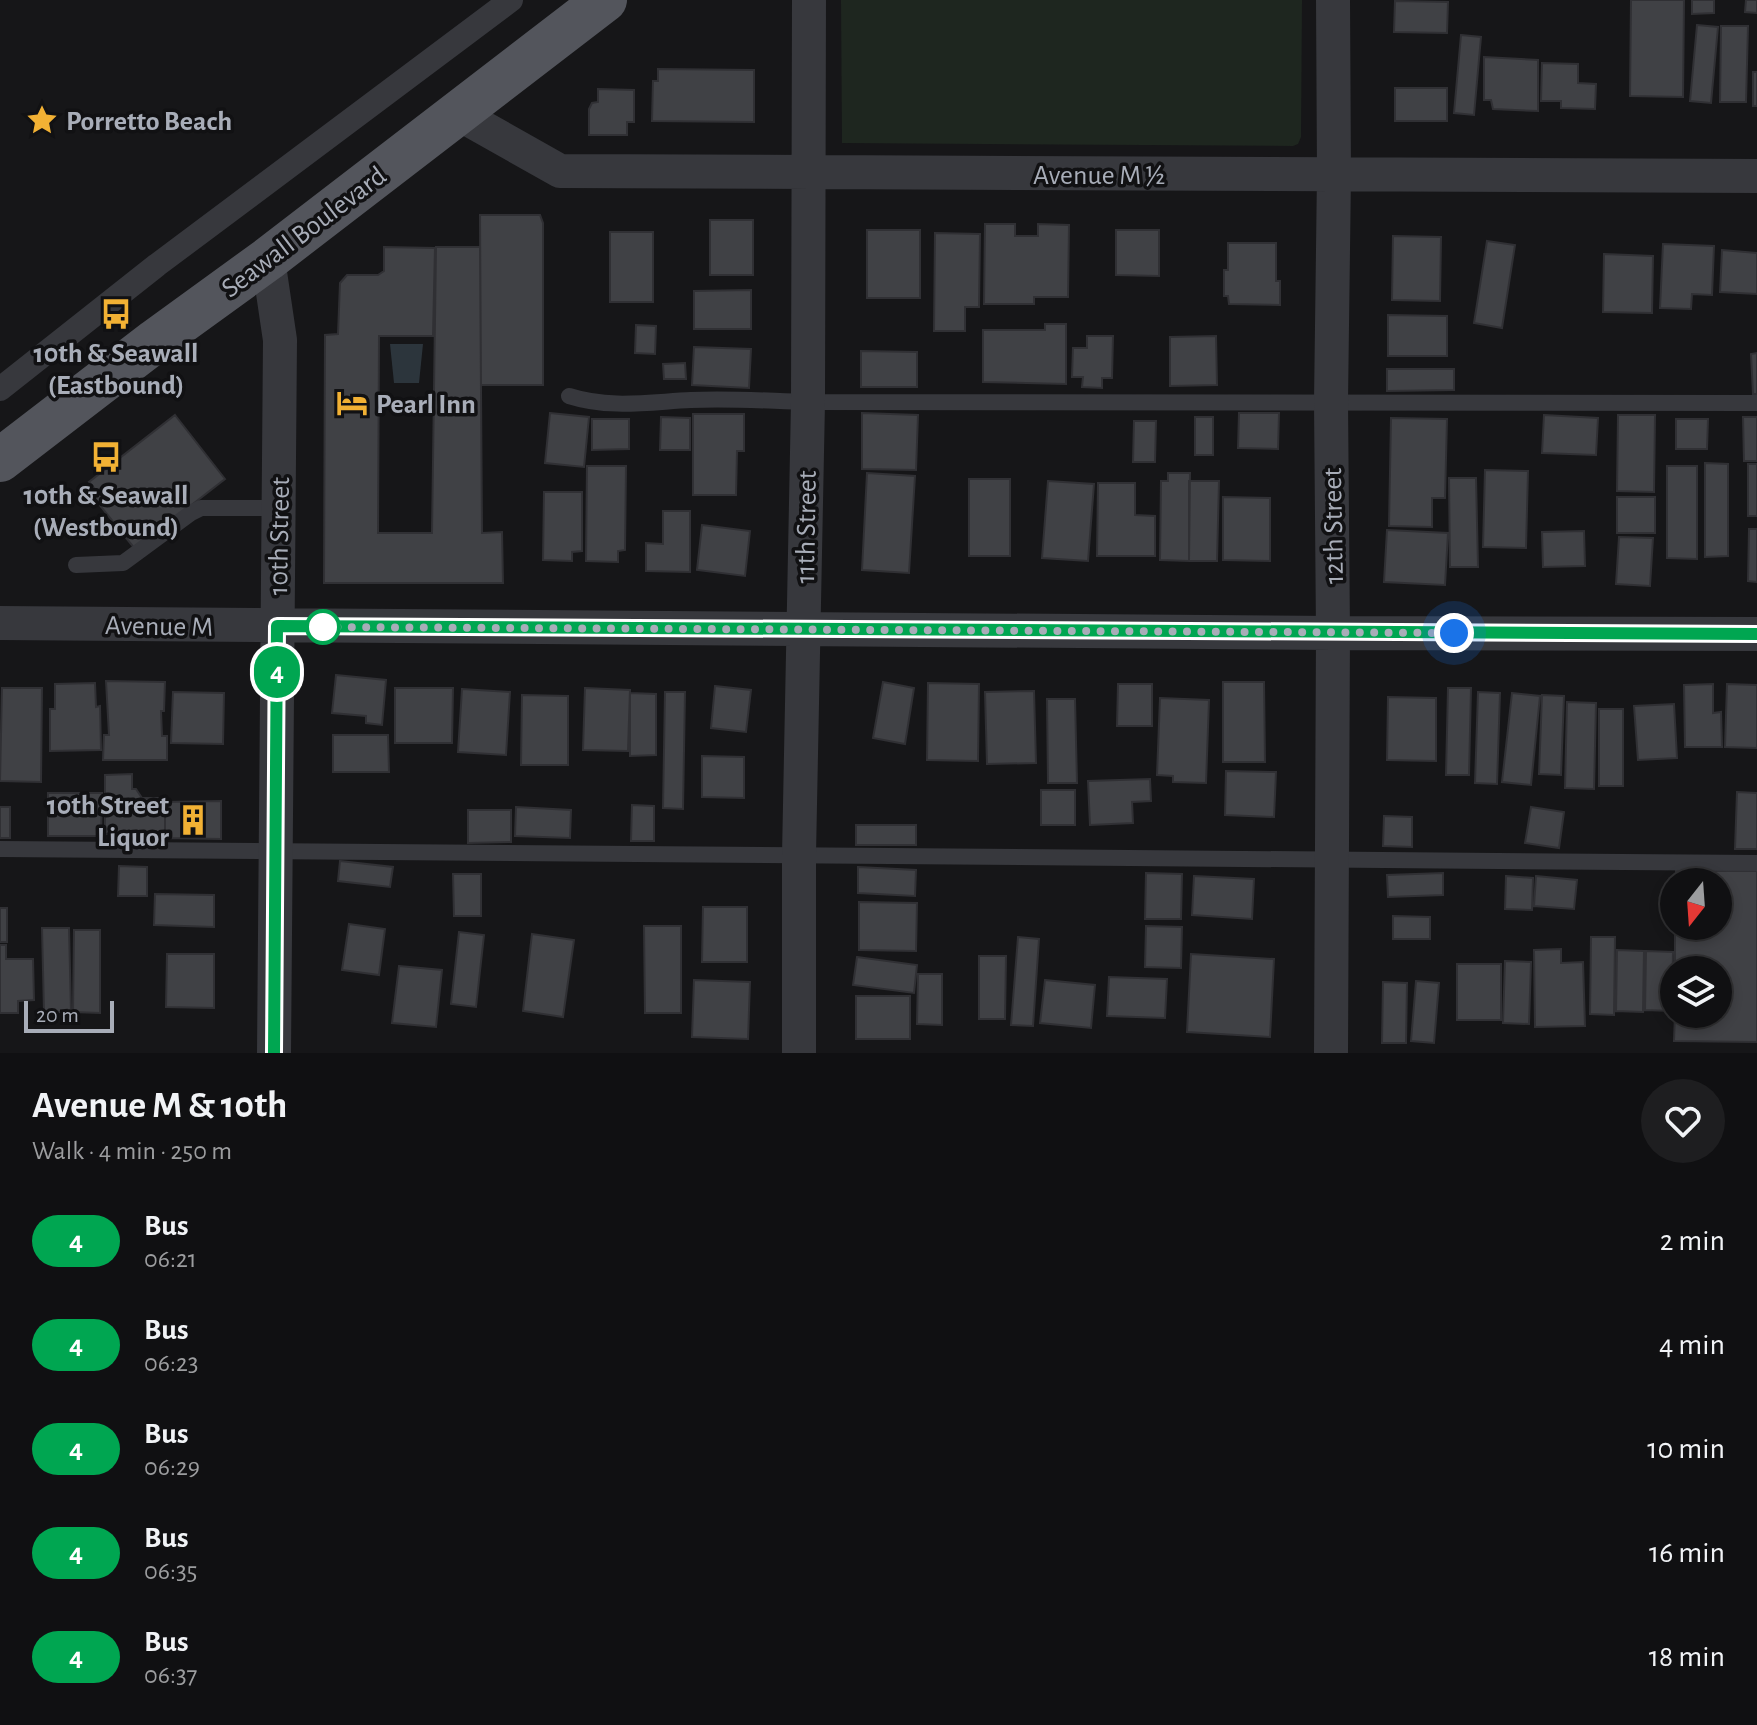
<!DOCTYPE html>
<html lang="en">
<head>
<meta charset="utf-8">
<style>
  :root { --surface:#101012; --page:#1e1e20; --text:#f1f3f6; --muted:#9c9d9f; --line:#303032 }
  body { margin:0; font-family:"Alegreya Sans",sans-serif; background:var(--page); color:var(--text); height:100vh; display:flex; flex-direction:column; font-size:30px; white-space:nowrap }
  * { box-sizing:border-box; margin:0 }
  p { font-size:26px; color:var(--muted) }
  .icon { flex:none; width:44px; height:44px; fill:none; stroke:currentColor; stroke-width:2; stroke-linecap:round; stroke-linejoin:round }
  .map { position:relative; height:1053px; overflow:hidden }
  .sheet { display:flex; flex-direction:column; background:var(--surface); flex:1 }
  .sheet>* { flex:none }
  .badge { padding:0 16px; border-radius:26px; font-size:28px; line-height:52px }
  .needle { width:52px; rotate:197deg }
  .fabs { position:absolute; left:1660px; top:868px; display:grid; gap:16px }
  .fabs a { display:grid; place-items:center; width:72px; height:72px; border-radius:50%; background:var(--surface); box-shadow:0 4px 12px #0003,0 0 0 2px var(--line); font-size:40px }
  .scale { position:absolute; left:24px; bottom:20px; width:90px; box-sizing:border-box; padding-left:8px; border:4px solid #a8adb8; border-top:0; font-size:22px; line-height:28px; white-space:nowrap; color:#a8adb8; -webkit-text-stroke:6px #111113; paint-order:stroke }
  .you { position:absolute; width:40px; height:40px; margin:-20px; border:6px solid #fff; border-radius:50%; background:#1a73e8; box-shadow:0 0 0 12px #1a73e833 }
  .map>.badge { position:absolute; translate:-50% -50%; box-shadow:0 0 0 4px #fff }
  .round { display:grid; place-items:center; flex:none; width:84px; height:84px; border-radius:42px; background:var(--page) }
  .summary { display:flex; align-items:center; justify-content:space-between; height:136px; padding:0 32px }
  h1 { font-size:38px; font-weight:700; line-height:60px }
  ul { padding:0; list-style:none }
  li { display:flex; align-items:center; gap:24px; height:104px; padding:0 32px }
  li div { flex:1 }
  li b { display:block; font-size:30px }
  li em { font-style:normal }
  li .badge { min-width:88px; font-weight:700; text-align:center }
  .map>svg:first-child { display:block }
  .green { fill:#1e261f }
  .water { fill:#2c353c }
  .building { fill:#404145; stroke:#303034; stroke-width:2 }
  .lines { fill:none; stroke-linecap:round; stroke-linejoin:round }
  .service { stroke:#37383d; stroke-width:16 }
  .pedestrian { stroke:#37383d; stroke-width:24 }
  .minor { stroke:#37383d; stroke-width:34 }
  .primary { stroke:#53555c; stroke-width:44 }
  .line-casing { stroke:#fff; stroke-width:18 }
  .line { stroke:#00a651; stroke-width:12 }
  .walk { stroke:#a8adb8; stroke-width:8; stroke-dasharray:0 14.4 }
  .stop-dot { fill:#fff; stroke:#00a651; stroke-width:4 }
  .labels { text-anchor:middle; stroke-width:7; stroke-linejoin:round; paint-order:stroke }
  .poi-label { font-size:28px; font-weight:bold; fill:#a8adb8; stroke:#111113; text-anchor:start }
  .street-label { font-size:28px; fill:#a8adb8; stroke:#111113 }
</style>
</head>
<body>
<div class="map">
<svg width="1757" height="1053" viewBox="0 0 1757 1053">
  <rect width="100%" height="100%" fill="#161618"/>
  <!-- green -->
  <path class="green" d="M841,0H1302L1301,137L1298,144L1293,146L842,143Z"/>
  <!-- water -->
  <path class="water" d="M390,344H423L419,383H394Z"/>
  <!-- building -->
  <path class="building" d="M1631,0H1684L1683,97L1630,96Z
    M1692,0H1714V13L1692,14Z
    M1746,0H1757V13L1745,12Z
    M1395,1L1448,2L1447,33L1394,32Z
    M1697,25L1718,27L1711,103L1690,101Z
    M1721,26H1748L1746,102H1720Z
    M1461,35L1481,37L1474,115L1454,113Z
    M1484,57L1538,60V111L1493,109L1491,100H1484Z
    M1542,63L1578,64V83L1596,84L1595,109L1561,108V101H1541Z
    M658,69L754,70V122L652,121L653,81H658Z
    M1753,72H1757V106H1753Z
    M1395,88H1447V121H1395Z
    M598,89L634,90V122H627V135H589V109L592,103L598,102Z
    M480,215H540L543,223V385H481Z
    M710,220H753V275H710Z
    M985,224H1015V236H1038V224L1069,225L1068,297H1034V304H984Z
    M867,230H920V298H867Z
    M1116,230H1159V276L1116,275Z
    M610,232H653V302H610Z
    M935,233L980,234L979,307H965V331H934Z
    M1393,236L1441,237L1440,301L1392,300Z
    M1487,241L1515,245L1502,328L1474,323Z
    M1228,243H1276V281H1280V305L1229,304L1228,296H1224V270H1228Z
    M1663,244L1714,246L1712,295L1692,294L1691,309L1660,308Z
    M384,247L435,248L433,336H379L378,533H432L436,247H480L482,533L502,532L503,583H324L325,335L338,334L340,283L347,275H378L384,271Z
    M1722,250L1757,253V294L1720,292Z
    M1604,254L1653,256L1652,313L1603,312Z
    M751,290V329H694V291Z
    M1388,315L1447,316V356H1388Z
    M1045,324H1066V384L983,382V330H1045Z
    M636,325L656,326L655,354L635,353Z
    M1087,336H1113L1112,378H1102V388L1082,387L1083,377H1072L1073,348H1087Z
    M1216,336L1217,385L1170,386V337Z
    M694,347L751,349L749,388L692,385Z
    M861,351L917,352V387H861Z
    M1757,353V394H1753L1751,354Z
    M685,363L686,379H664L663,364Z
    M1387,369H1454V390L1387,391Z
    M550,413L589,417L584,467L545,463Z
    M862,413L918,415L916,470L862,469Z
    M1239,413H1279L1278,449L1238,448Z
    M693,414H744V451H737L736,495H693Z
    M175,415L225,479L135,549L90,493L95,489L89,482Z
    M1544,415L1598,418L1596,455L1542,453Z
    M1618,415H1655L1654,492L1617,491Z
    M661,417L690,418V450H660Z
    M1195,417H1213V455H1195Z
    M1743,417H1757V461H1744Z
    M1391,418L1447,419L1445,498H1432V527L1389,526Z
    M592,419H629V449L592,450Z
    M1676,419H1708L1707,449H1676Z
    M1134,421H1156L1155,462H1133Z
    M1705,463L1728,464V556L1705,557Z
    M1748,464H1757V516H1748Z
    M587,466H626L625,550L618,551V562L586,561Z
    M1667,466H1697V559L1667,558Z
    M1485,470L1528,471L1526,548L1483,547Z
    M867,473L915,476L909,573L862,570Z
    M1168,473H1190L1189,561L1160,560L1161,481H1168Z
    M1449,478H1476L1478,567H1450Z
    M969,479H1010V556H969Z
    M1048,481L1094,484L1088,561L1042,558Z
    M1189,481H1219L1217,561H1189Z
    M1098,483H1135V515L1155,516V556H1097Z
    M544,492H582V551L572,552V561L543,560Z
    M1223,497L1270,498V561L1223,560Z
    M1617,497H1655V533H1617Z
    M663,511H690V572L646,571V543L663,544Z
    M702,525L750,531L745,576L697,570Z
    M1749,529H1757V582L1748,581Z
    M1387,530L1448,533L1445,585L1384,582Z
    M1584,531L1585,566L1543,567L1542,532Z
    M1619,537L1653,538L1650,586L1616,584Z
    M336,675L386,680L382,725L366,723V716L332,713Z
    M106,681L165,682L164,711H161L162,736H167V760H103L104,735H109Z
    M883,682L914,688L905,744L873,738Z
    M1223,682H1264L1265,762H1223Z
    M95,683L96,707L100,706L101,750L50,751V709H55V684Z
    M928,683L979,684L978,761L927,760Z
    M1118,684H1152V726H1117Z
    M1713,684V713L1721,712L1722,747H1685L1684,685Z
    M1727,684L1757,685V748L1725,747Z
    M715,686L751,690L746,732L711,728Z
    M2,688H42L41,782L0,781Z
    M395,688H453L452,743H395Z
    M585,688L630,690L628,751L583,750Z
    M1448,688H1471L1469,775H1446Z
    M462,689L510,692L506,755L458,752Z
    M1034,691L1036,763L987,764L985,692Z
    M173,692L224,693L223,744L171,743Z
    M665,692H685L683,809L663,808Z
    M1478,692L1500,693L1497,784L1475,783Z
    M630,693L656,694V755L630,756Z
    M1512,693L1540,696L1531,785L1502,782Z
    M522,695L568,696V765H521Z
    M1542,695L1564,696L1561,775L1539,774Z
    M1388,697L1436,698V761L1387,760Z
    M1160,698L1209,700L1206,783L1173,782V776L1157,775Z
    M1047,699H1075L1077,783H1048Z
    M1567,702L1596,703L1594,789L1565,788Z
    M1674,704L1677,758L1638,760L1634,706Z
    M1599,709H1623V786H1599Z
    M333,735H388L389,772H333Z
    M702,756L744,757V798L702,797Z
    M1226,771L1276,772L1274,817L1225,815Z
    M132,774V789H136L142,798H165V838L149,839L148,834H105V775Z
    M1150,779L1151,801L1132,802L1133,823L1090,825L1088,781Z
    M1041,790H1075V825H1041Z
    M1737,792L1757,793V849H1735Z
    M48,793H102L101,836H48Z
    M221,801V839L165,838V802Z
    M632,805L654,806V841H631Z
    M0,807H10V838H0Z
    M516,807L571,810L570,838L515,836Z
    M1531,807L1564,812L1559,848L1525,843Z
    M468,810H511V842L468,843Z
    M1384,816L1412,817V847L1383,846Z
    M856,825H916V845H856Z
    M340,861L393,867L390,887L338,881Z
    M119,866L147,867V896H118Z
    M858,867L916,870L915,896L858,893Z
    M1676,871H1757V1042L1674,1041L1675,1014H1718V970H1675V926H1718V882H1676Z
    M1146,873L1182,874L1181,919H1145Z
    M1443,873V895L1388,897L1387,875Z
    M453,874H481V916H454Z
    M1194,876L1254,879L1252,919L1192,915Z
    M1506,876L1533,878L1532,910L1505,909Z
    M1536,876L1577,880L1574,909L1534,906Z
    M155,894L214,895V927L154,925Z
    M859,902L917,903L916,951L859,950Z
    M703,907H747V962H702Z
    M0,908H7V942H0Z
    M1393,916L1430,917V939H1393Z
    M349,924L385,929L379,975L342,970Z
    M644,926H681V1013H645Z
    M1146,926L1182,927L1181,968L1145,967Z
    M42,928H69L71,1012H44Z
    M74,930H100V1013L73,1012Z
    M459,932L484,935L476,1007L451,1004Z
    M532,934L574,940L563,1017L523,1011Z
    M1018,937L1039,939L1033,1026L1011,1025Z
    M1591,937H1615L1614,1015L1590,1014Z
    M0,945H6V959H33L34,1000L18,1001V1013H0Z
    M1561,949V963L1583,962L1585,1026L1535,1027L1534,950Z
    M1617,950L1644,951L1643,1012L1616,1011Z
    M1646,951L1673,952L1672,1011L1645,1010Z
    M167,954H214V1008L166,1007Z
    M1191,954L1274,959L1270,1037L1187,1032Z
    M979,956H1006L1005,1019H979Z
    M857,957L917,965L914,993L853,985Z
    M1505,961L1531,962L1529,1024L1503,1023Z
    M1457,964H1501V1020H1457Z
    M399,966L442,970L436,1027L392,1023Z
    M918,974H942V1025L917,1024Z
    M1109,977L1167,979L1165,1018L1107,1016Z
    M694,980L750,982L748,1039L692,1037Z
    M1045,980L1095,985L1091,1028L1040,1023Z
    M1416,981L1439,983L1434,1043L1411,1041Z
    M1383,982L1407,983L1406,1043H1382Z
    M856,996H910V1039H856Z"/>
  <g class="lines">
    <!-- service -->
    <path class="service" d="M569,396C610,409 649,402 691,400C730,398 769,401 808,402L1757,403
      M76,565L123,563L191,513L201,508H278
      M0,849L1757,863"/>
    <!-- pedestrian -->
    <path class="pedestrian" d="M0,389L157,265L511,0"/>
    <!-- minor -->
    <path class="minor" d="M457,113L560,171L1757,176
      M268,259L280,340L274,1053
      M0,623L1333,633L1757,634
      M799,1053V855L808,402L809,0
      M1331,1053L1333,633L1331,402L1334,174L1333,0"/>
    <!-- primary -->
    <path class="primary" d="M0,460L155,341L268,259L605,0"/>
  </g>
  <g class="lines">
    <defs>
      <path id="line" d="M274,1053L277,626L1757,634"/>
    </defs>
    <!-- line casing -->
    <use href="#line" class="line-casing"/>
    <!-- line -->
    <use href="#line" class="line"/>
    <!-- walk -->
    <path class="walk" d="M323,627L1454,633"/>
  </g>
  <!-- icons -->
  <defs>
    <symbol id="sight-bare" viewBox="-9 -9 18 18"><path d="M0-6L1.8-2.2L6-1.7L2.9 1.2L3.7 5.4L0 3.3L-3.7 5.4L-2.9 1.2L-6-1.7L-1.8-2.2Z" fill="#f2b134" stroke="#111113" stroke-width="2.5" paint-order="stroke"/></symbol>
    <symbol id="bus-bare" viewBox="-9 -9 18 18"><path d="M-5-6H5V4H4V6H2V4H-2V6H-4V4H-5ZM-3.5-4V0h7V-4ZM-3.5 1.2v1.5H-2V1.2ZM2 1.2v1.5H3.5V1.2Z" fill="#f2b134" stroke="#111113" stroke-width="2.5" paint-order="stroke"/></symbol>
    <symbol id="hotel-bare" viewBox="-9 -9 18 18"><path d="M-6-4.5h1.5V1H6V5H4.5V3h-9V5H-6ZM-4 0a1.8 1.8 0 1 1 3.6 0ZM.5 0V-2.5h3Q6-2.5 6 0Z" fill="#f2b134" stroke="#111113" stroke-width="2.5" paint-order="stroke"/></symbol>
    <symbol id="building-bare" viewBox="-9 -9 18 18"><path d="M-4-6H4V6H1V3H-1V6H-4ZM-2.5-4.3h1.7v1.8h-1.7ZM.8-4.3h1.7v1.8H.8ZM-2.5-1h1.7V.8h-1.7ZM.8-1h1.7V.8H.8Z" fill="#f2b134" stroke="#111113" stroke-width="2.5" paint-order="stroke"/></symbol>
  </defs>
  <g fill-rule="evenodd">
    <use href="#sight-bare" x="20" y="98" width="44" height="44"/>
    <use href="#bus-bare" x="94" y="292" width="44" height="44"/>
    <use href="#hotel-bare" x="330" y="381" width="44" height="44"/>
    <use href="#bus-bare" x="84" y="435" width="44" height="44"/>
    <use href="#building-bare" x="171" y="798" width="44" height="44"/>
  </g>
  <!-- markers -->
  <circle class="stop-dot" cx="323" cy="627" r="16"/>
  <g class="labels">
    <!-- poi labels -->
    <g class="poi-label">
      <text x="66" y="130">Porretto Beach</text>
      <text x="116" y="362" text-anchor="middle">10th &amp; Seawall<tspan x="116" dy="32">(Eastbound)</tspan></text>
      <text x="376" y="413">Pearl Inn</text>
      <text x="106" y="504" text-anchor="middle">10th &amp; Seawall<tspan x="106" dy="32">(Westbound)</tspan></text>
      <text x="169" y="814" text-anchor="end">10th Street<tspan x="169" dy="32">Liquor</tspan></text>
    </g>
    <!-- street labels -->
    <g class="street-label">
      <text x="1099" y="184">Avenue M ½</text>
      <text transform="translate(303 231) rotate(-37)" y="10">Seawall Boulevard</text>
      <text transform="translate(1332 526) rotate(-91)" y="10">12th Street</text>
      <text transform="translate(805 527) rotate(-89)" y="10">11th Street</text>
      <text transform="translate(278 536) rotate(-89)" y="10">10th Street</text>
      <text transform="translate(159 625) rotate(1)" y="10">Avenue M</text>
    </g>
  </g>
</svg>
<div class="fabs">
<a><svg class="needle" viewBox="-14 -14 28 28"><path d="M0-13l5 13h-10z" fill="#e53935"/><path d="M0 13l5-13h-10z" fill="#9c9d9f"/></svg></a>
<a><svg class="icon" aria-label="layers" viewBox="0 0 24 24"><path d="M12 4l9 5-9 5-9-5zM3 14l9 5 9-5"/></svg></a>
</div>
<div class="scale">20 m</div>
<div class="you" style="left:1454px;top:633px"></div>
<b class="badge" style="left:277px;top:672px;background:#00a651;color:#fff">4</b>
</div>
<section class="sheet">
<div class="summary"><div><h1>Avenue M &amp; 10th</h1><p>Walk · 4 min · 250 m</p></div><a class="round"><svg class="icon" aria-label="heart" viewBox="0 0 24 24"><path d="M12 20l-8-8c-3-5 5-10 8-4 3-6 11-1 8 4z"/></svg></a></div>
<ul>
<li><span class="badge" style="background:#00a651;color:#fff">4</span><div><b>Bus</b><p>06:21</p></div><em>2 min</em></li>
<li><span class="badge" style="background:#00a651;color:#fff">4</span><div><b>Bus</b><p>06:23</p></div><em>4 min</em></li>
<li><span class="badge" style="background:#00a651;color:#fff">4</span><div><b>Bus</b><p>06:29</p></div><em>10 min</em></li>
<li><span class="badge" style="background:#00a651;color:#fff">4</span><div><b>Bus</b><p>06:35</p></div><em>16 min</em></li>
<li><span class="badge" style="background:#00a651;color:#fff">4</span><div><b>Bus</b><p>06:37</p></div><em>18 min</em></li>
</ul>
</section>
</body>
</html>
